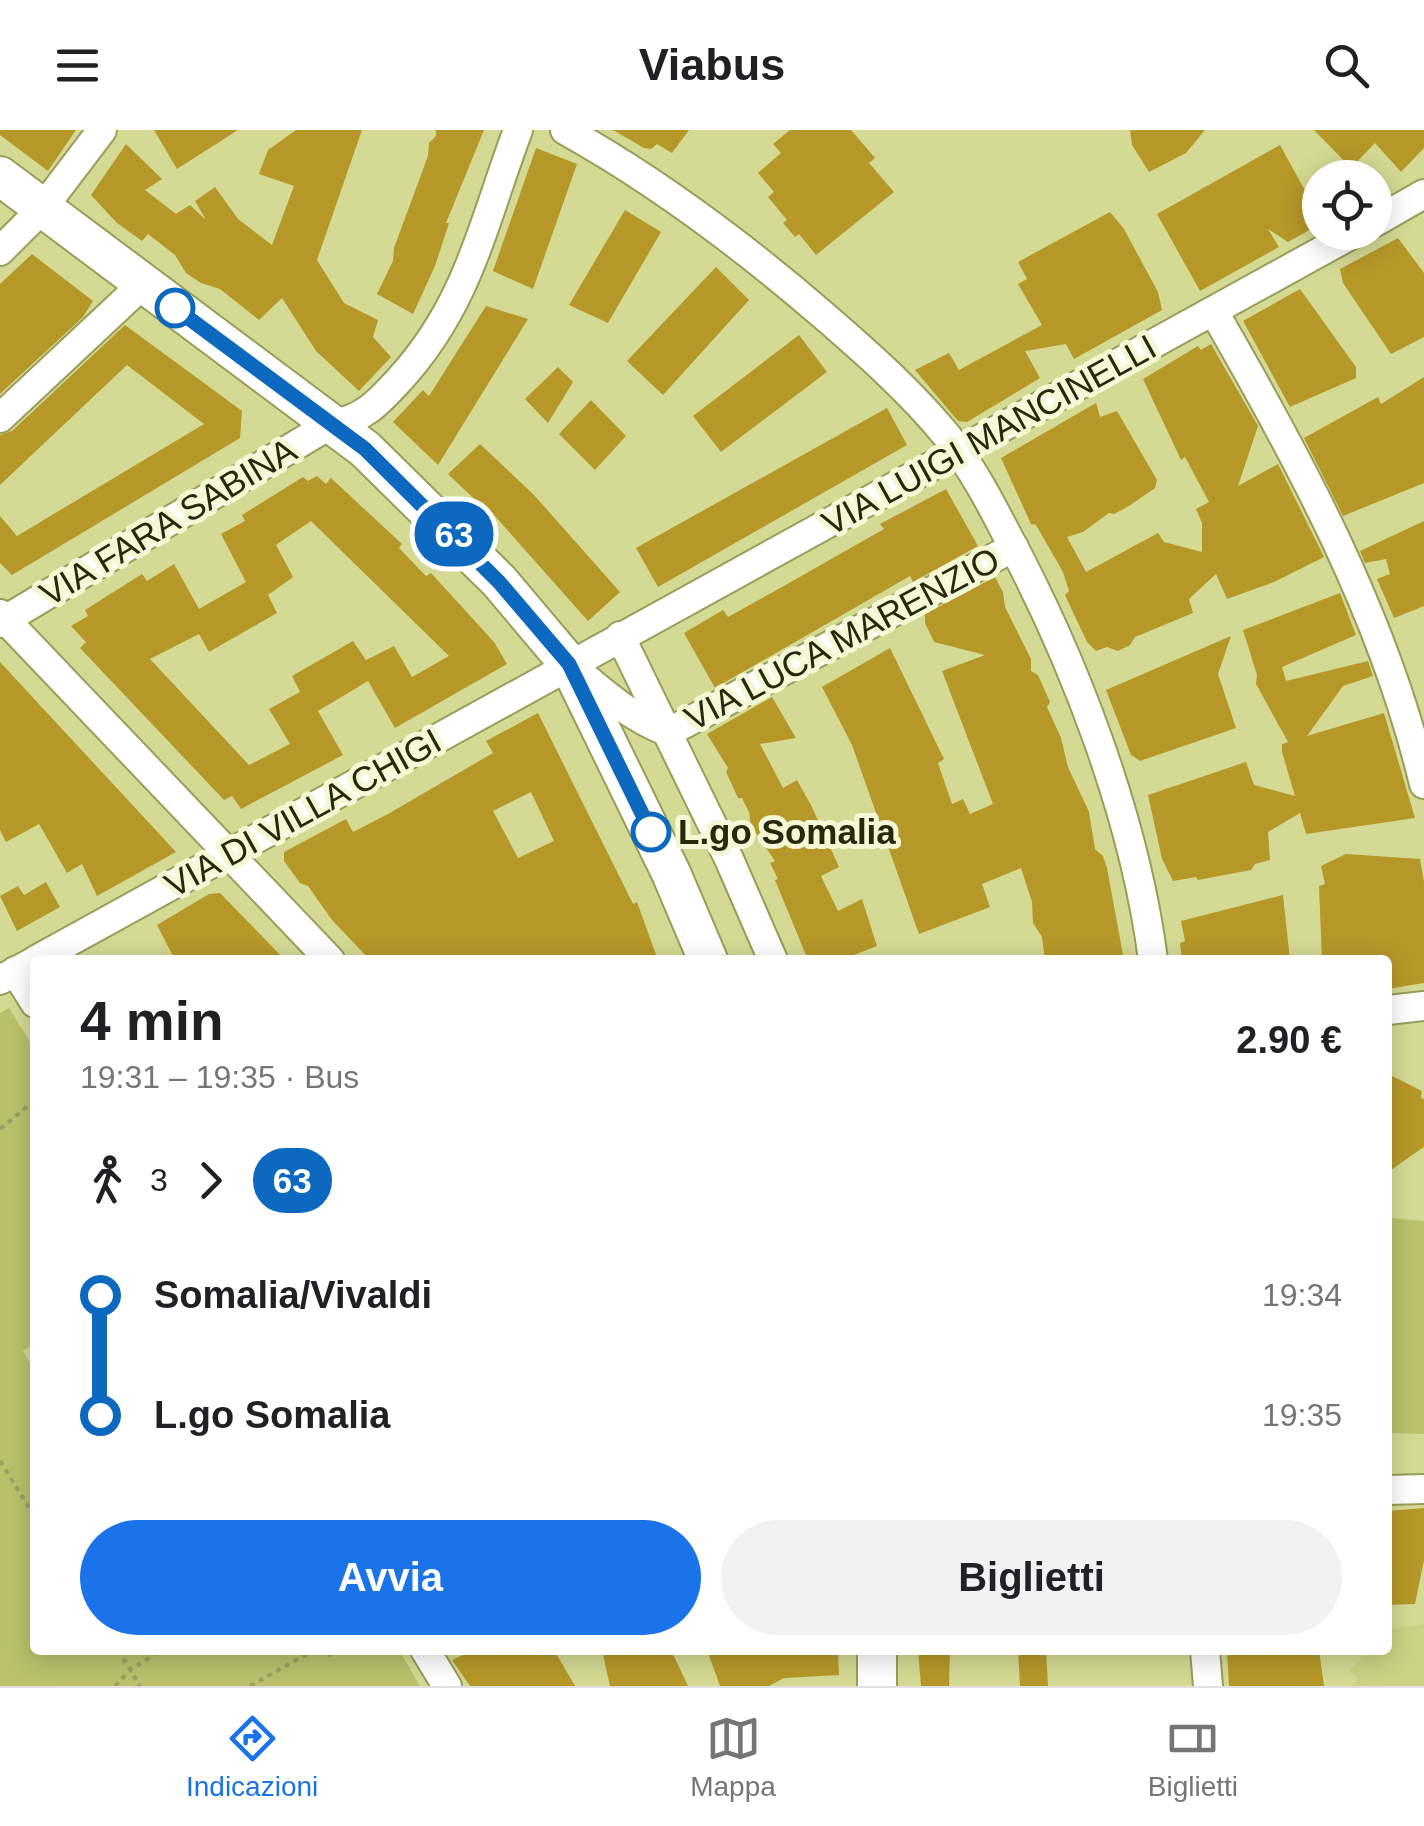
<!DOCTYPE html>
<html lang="it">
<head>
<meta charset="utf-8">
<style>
  :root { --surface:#fff; --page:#f2f2f2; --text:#202124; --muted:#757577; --line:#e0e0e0; --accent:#1a73e8 }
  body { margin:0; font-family:Helvetica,sans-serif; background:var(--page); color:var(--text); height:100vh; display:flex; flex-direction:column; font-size:38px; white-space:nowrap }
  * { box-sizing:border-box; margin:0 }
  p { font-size:32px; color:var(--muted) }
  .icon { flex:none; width:55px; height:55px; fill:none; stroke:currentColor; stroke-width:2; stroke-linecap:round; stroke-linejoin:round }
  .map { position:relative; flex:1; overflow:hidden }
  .details { position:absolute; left:30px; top:825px; width:1362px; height:700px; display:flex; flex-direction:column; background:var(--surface); border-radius:10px; box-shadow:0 5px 25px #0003 }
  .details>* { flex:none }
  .badge { padding:0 20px; border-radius:32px; font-size:35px; line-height:65px }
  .tools { position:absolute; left:1302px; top:30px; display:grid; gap:20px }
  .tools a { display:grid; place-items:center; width:90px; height:90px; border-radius:50%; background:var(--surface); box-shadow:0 5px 25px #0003; font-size:50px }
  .map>.badge { position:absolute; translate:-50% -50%; box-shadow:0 0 0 5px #fff }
  .legs { display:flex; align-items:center; gap:15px; height:110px; padding:0 50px; font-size:32px }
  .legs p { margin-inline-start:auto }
  .summary { display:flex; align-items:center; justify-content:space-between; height:170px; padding:0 50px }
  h1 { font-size:55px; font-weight:800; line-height:75px }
  .action { display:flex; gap:20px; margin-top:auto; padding:20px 50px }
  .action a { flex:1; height:115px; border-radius:60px; background:var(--accent); color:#fff; font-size:40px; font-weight:800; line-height:115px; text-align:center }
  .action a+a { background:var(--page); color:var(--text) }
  ul { padding:0 50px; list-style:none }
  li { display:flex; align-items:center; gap:35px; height:120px; font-size:38px }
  li i { display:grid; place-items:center; width:15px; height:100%; margin:0 12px; background:currentColor }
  li i::after { content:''; width:25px; height:25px; margin:-12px; border:8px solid; border-radius:50%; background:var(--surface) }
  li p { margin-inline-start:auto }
  li:first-child i { background:linear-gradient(#0000 50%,currentColor 0) }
  li:last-child i { background:linear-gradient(currentColor 50%,#0000 0) }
  header { display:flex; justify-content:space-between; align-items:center; height:130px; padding:0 50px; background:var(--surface); font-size:45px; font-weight:800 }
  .tab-bar { display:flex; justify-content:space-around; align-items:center; height:140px; border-top:2px solid var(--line); background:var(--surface); font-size:28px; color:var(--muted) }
  .tab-bar a { display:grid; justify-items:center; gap:5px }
  .tab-bar .current { color:var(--accent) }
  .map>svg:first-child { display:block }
  .built { fill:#cbd282 }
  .green { fill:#bac16a }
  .building { fill:#b69828; fill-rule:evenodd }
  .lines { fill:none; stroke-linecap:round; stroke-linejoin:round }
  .street-casing { stroke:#989d58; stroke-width:32 }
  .secondary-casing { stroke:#989d58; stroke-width:42 }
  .path { stroke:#9ba067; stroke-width:4; stroke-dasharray:5 5; stroke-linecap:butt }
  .street { stroke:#fff; stroke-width:28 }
  .secondary { stroke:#fff; stroke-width:38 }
  .line-1-casing { stroke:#fff; stroke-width:22 }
  .line-1 { stroke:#0c69bf; stroke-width:15 }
  .stop-1-dot { fill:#fff; stroke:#0c69bf; stroke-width:5 }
  .labels { text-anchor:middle; stroke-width:10; stroke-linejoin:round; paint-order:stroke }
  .street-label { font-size:35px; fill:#27290c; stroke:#f4f8d5 }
  .stop-label { font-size:35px; font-weight:bold; fill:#27290c; stroke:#f4f8d5; text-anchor:start }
</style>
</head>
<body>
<header><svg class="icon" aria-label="menu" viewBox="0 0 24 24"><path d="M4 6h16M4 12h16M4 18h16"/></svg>Viabus<svg class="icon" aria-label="search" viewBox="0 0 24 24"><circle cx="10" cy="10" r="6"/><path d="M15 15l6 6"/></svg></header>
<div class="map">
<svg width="1424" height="1556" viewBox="0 0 1424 1556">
  <rect width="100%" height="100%" fill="#d4da93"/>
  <!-- built -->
  <path class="built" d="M1424,1494V1556H1352L1358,1549L1349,1541L1370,1520H1388L1389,1500Z"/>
  <!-- green -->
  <path class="green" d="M9,878L35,920V1213L23,1221L35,1242V1520H399L420,1556H0V883Z
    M1388,1088L1424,1091V1304L1388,1303Z"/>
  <!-- building -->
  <path class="building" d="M0,0H76L48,41L0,5Z
    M154,0H238L177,39Z
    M296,0H362L317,130L344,173L378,190L373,207L391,227L359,261L316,221L282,168L259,190L220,159L201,153L186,143L175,125L148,104L142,111L117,93L91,65L126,14L162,49L145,60L176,84L190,75L206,90L195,71L215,57L238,89L272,115L294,56L259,44L268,20Z
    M436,0H484L446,93H449L435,136L413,184L377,164L393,131L394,118L428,26L429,13L436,6Z
    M613,0H689L672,23L657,14L651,19L644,18Z
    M790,0H851L875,28L869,33L894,62L816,125L799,104L795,107L783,93L787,90L768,67L774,62L758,43L781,23L773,14Z
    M1130,0H1205L1186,23L1149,42L1132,15Z
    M1314,0H1424V18L1401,42L1375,13L1351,38Z
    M1280,15L1320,88V94L1288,112L1268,99L1279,117L1200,161L1157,84Z
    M536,18L577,34L533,159L493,141Z
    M625,80L661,102L608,193L569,175Z
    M1110,82L1124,99L1158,162L1162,180L1074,229L1066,214L1025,221L1040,248L967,292L958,291L915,240L949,223L959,240L1042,195L1018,154L1027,149L1018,132Z
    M1398,108L1424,143V207L1391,224L1343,153L1340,139Z
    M32,124L93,171L83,187L0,264V154Z
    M716,137L749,170L663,265L627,231Z
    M1300,159L1356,237V248L1290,277L1243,191Z
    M486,176L528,189L438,335L393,292L423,260L429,266Z
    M125,195L242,281L240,308L12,445L0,433V386L17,406L204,294L127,235L0,355V305L12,301Z
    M799,205L827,242L721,322L693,286Z
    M1211,214L1258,296L1238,356L1278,334L1324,427L1274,452L1227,469L1216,444L1189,469L1193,483L1135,507L1130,515L1118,521L1107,517L1096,521L1087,512L1065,465L1069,461L1063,442L1036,395L1031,394L1001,328L1096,273L1100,287L1117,281L1157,350L1155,358L1129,376L1114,384L1109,383L1083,402L1067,407L1086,442L1158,403L1164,412L1202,422V393L1196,379L1209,372L1185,327L1181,330L1143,249L1198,216L1201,220Z
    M558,237L573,252L548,293L525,269Z
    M1424,247V353L1343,386L1304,308L1378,267L1381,274Z
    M591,270L626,306L595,340L559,304Z
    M887,278L907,315L658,457L636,418Z
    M480,314L534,365L620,462L588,491L487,377L485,379L448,344Z
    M317,346L326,354L331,348L402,414L399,418L426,446L431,443L494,512L507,534L395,598L368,551L318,581L343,625L241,679L232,666L224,670L80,518L86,512L71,496L88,486L85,480L142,444L147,451L174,434L199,479L246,452L221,404L245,391L242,385L303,347L308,351ZM311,391L449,526L412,547L394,516L366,530L353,511L292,546L300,562L269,579L290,614L249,635L150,529L199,504L209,522L277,483L268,465L293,447L276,415Z
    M946,359L978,416L913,452L910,446L715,558L684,503L723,480L728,487L782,457L884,399L880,394Z
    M1424,391V476L1394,488L1377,449L1390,444L1386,429L1365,433L1360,421Z
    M995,447L1003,462L1005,477L1031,529V541L1038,545L1050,572L1047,577L1061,608L1068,637L1089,682L1095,719L1103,726L1107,738L1124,830H1045L1042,807L1033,793L1032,772L1021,738L982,754L990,777L919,804L852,615L822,557L890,518L944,629L938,633L952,674L963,669L970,684L993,674L942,541L985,525L934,512L925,493V484Z
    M1340,463L1356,505L1282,537L1286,551L1368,531L1373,546L1343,556L1307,606L1384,583L1415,688L1306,704L1300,683L1268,702L1270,730L1255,734L1251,740L1198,750L1196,747L1173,751L1162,729L1148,665L1246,632L1254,655L1295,666L1282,622V614L1288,612L1256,554L1257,545L1243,500Z
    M1231,506L1218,544L1236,598L1140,631L1131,625L1106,560Z
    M0,532L176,722L97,766L82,734L67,743L39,694L6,712L0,700Z
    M772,567L796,608L760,614L783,658L797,650L812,677L839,737L821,746L838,781L862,769L877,816L841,830H808L775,750L778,749L770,733L775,731L751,696L749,682L742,668H738L726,642L728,638L707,604Z
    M538,583L633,774L637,772L658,830H370L332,790L308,756L300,753L284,731V722L346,689L353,702L388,684L493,623L486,611ZM531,662L554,711L518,728L493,681Z
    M1346,724L1420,729L1424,752V853L1388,859V830H1322L1319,756L1325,754L1321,736Z
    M46,752L60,777L17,801L0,766L18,756L24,765Z
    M220,763L285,830H175L157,795L209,764Z
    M1283,765L1290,830H1182L1180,813L1185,811L1181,791Z
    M1388,944L1422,961L1421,968L1424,969V1017L1388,1042Z
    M1424,1378V1430L1415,1474L1388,1475V1381Z
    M474,1520H554L575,1556H470L452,1530Z
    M602,1520H671L688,1556H610Z
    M707,1520H838L839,1545L784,1548L769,1556H720Z
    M918,1520H950L949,1556H921Z
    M1018,1520H1046L1048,1556H1020Z
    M1262,1520H1319L1324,1556H1229L1227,1521Z"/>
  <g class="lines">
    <defs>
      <path id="street" d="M565,0C658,52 743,116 823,185C867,223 910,261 947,306C971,336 989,370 1006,403C1074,529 1135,688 1153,830
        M1375,92L1424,64
        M0,121L42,79L102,0
        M1214,182C1300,331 1384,486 1424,654
        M0,288L143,154
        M0,484L330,830
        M0,493L331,294C362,291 380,271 400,249C469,173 483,93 518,0
        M620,506L729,729L773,830
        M574,538C602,562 634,590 669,602
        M669,602L1014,417
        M36,830L1356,102
        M15,841L35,873
        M0,850L35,831
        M1388,880L1424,876
        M1388,1360L1424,1359
        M425,1520L447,1556
        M1205,1520L1208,1556"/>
      <path id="secondary" d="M0,46L365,319L499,451L569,534L671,743L708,830
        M877,1520V1556"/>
    </defs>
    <!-- street casing -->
    <use href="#street" class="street-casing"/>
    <!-- secondary casing -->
    <use href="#secondary" class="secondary-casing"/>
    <!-- path -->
    <path class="path" d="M0,999L30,974H35
      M0,1331L35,1387
      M118,1520L140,1556
      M320,1520L329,1525L339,1520
      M115,1556L130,1540L162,1520
      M250,1556L314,1520"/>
    <!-- street -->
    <use href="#street" class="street"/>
    <!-- secondary -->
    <use href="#secondary" class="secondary"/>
  </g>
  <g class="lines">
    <defs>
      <path id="line-1" d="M175,178L365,319L499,452L569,534L651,702"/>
    </defs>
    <!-- line-1 casing -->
    <use href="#line-1" class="line-1-casing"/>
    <!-- line-1 -->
    <use href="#line-1" class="line-1"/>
  </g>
  <!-- markers -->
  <g class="stop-1-dot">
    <circle cx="175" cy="178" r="18"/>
    <circle cx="651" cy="702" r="18"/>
  </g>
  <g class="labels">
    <!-- street labels -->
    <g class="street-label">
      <text transform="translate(989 305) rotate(-29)" y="12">VIA LUIGI MANCINELLI</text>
      <text transform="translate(168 392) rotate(-31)" y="12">VIA FARA SABINA</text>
      <text transform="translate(842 509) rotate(-28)" y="12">VIA LUCA MARENZIO</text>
      <text transform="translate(303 683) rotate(-29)" y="12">VIA DI VILLA CHIGI</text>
    </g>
    <!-- stop labels -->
    <g class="stop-label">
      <text x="678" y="714">L.go Somalia</text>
    </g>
  </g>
</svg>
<div class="tools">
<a><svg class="icon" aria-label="locate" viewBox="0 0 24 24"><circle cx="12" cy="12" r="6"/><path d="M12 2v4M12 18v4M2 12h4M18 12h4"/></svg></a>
</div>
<b class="badge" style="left:454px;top:404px;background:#0c69bf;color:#fff">63</b>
<section class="details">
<div class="summary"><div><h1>4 min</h1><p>19:31 – 19:35 · Bus</p></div><b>2.90 €</b></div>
<div class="legs"><svg class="icon" aria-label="walk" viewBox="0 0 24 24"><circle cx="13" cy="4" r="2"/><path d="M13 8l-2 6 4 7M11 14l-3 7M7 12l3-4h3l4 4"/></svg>3<svg class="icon" aria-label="forward" viewBox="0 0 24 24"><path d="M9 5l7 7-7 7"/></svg><b class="badge" style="background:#0c69bf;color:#fff">63</b></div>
<ul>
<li><i style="color:#0c69bf"></i><b>Somalia/Vivaldi</b><p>19:34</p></li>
<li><i style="color:#0c69bf"></i><b>L.go Somalia</b><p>19:35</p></li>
</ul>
<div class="action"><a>Avvia</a><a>Biglietti</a></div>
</section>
</div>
<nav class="tab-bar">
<a class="current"><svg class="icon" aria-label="directions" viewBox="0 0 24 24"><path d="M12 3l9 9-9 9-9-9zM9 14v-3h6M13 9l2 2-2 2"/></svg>Indicazioni</a>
<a><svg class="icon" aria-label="map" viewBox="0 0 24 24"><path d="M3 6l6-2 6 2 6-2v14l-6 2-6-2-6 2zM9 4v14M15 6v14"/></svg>Mappa</a>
<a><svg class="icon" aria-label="tickets" viewBox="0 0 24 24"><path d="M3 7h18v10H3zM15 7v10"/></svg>Biglietti</a>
</nav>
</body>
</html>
